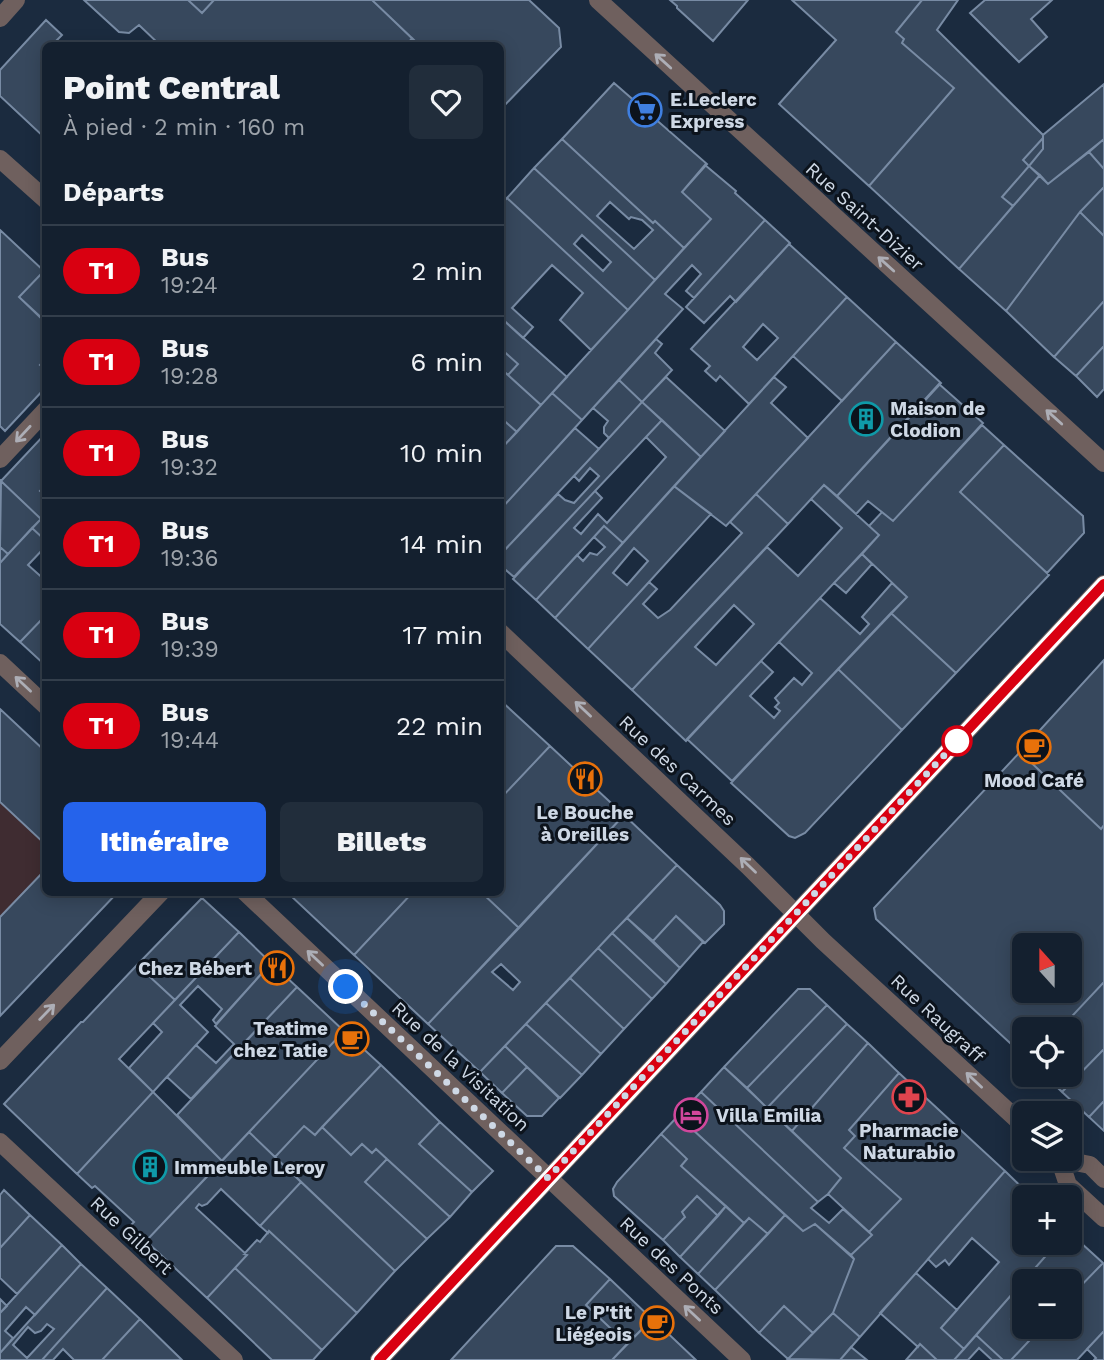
<!DOCTYPE html>
<html lang="fr">
<head>
<meta charset="utf-8">
<style>
  :root { --surface:#14202f; --page:#212d3b; --text:#f1f3f6; --muted:#9da3aa; --line:#333e4b; --accent:#2563eb }
  body { margin:0; font-family:"Work Sans",sans-serif; background:var(--page); color:var(--text); height:100vh; display:flex; flex-direction:column; font-size:26px; white-space:nowrap }
  * { box-sizing:border-box; margin:0 }
  p { font-size:23px; color:var(--muted) }
  .icon { flex:none; width:38px; height:38px; fill:none; stroke:currentColor; stroke-width:2; stroke-linecap:round; stroke-linejoin:round }
  .map { position:relative; flex:1; overflow:hidden }
  .panel { position:absolute; left:42px; top:42px; width:462px; height:854px; display:flex; flex-direction:column; background:var(--surface); border-radius:10px; box-shadow:0 4px 18px #0003,0 0 0 2px var(--line) }
  .panel>* { flex:none }
  .badge { padding:0 14px; border-radius:23px; font-size:24px; line-height:46px }
  .needle { width:46px; rotate:339deg }
  .controls { position:absolute; left:1012px; top:933px; display:grid; gap:14px }
  .controls a { display:grid; place-items:center; width:70px; height:70px; border-radius:10px; background:var(--surface); box-shadow:0 4px 18px #0003,0 0 0 2px var(--line); font-size:35px }
  .you { position:absolute; width:35px; height:35px; margin:-18px; border:5px solid #fff; border-radius:50%; background:#1a73e8; box-shadow:0 0 0 10px #1a73e833 }
  .map>.badge { position:absolute; translate:-50% -50%; box-shadow:0 0 0 4px #fff }
  h2 { padding:0 21px; font-size:26px; line-height:63px }
  .round { display:grid; place-items:center; flex:none; width:74px; height:74px; border-radius:10px; background:var(--page) }
  .summary { display:flex; align-items:center; justify-content:space-between; height:119px; padding:0 21px }
  h1 { font-size:33px; font-weight:800; line-height:52px }
  .action { display:flex; gap:14px; margin-top:auto; padding:14px 21px }
  .action a { flex:1; height:80px; border-radius:10px; background:var(--accent); color:#fff; font-size:28px; font-weight:800; line-height:80px; text-align:center }
  .action a+a { background:var(--page); color:var(--text) }
  ul { padding:0; list-style:none }
  li { display:flex; align-items:center; gap:21px; height:91px; padding:0 21px; border-top:2px solid var(--line) }
  li div { flex:1 }
  li b { display:block; font-size:26px }
  li em { font-style:normal }
  li .badge { min-width:77px; font-weight:700; text-align:center }
  .map>svg:first-child { display:block }
  .education { fill:#3f2c31 }
  .building { fill:#37485d; stroke:#788ba4; stroke-width:2; fill-rule:evenodd }
  .lines { fill:none; stroke-linecap:round; stroke-linejoin:round }
  .minor { stroke:#6f605e; stroke-width:18 }
  .oneway { stroke:#adaeb6 }
  .line-casing { stroke:#fff; stroke-width:16 }
  .line { stroke:#d90011; stroke-width:10 }
  .walk { stroke:#ced8e5; stroke-width:7; stroke-dasharray:0 12.6 }
  .stop-dot { fill:#fff; stroke:#d90011; stroke-width:3.5 }
  .labels { text-anchor:middle; stroke-width:6; stroke-linejoin:round; paint-order:stroke }
  .poi-label { font-size:19px; font-weight:bold; fill:#ced8e5; stroke:#0c131c; text-anchor:start }
  .street-label { font-size:19px; fill:#ced8e5; stroke:#0c131c }
</style>
</head>
<body>
<div class="map">
<svg width="1104" height="1360" viewBox="0 0 1104 1360">
  <rect width="100%" height="100%" fill="#1b2b3f"/>
  <!-- education -->
  <path class="education" d="M0,709L45,752L46,892L118,893L0,1016Z"/>
  <!-- building -->
  <path class="building" d="M84,0H188L202,13L214,0H372L412,38L406,46H161L139,25L129,33L119,32Z
    M188,0H214L202,13Z
    M372,0H529L559,28L561,47L500,110V46H420Z
    M670,0H748L713,41L677,8V6Z
    M792,0H922L896,32L904,39L902,43L954,88L869,186L779,104L836,40Z
    M922,0H958L937,30L1043,135V138L1023,160L1029,166L1002,197L1013,206L959,269L869,186L954,88L902,43L904,39L896,32Z
    M985,0H1052L1031,19L1047,37L1019,62L970,13Z
    M46,20L62,35L55,42L59,46H46V139L0,96V70Z
    M412,38L420,46H406Z
    M614,83L707,164L682,192L711,219L684,248L655,221L653,223L562,139Z
    M1104,84V139L1048,184L1029,166L1043,149V135Z
    M1043,138V149L1029,166L1023,160Z
    M562,139L653,223L655,221L684,248L655,280L534,168ZM610,202L629,219L631,217L642,220L653,230L634,249L597,216Z
    M1104,139V169L1089,152Z
    M1089,152L1104,169V187L1080,212L1006,311L959,269L1040,175L1048,184Z
    M705,165L736,191L735,193L765,220L694,298L686,291L701,274L692,265L665,294L683,309L582,420L552,393L711,219L682,192Z
    M1029,166L1040,175L1013,206L1002,197Z
    M534,168L655,280L628,310L507,198ZM582,235L611,262L603,271L574,244Z
    M1104,187V236L1080,212Z
    M507,198L628,310L591,350L560,320L583,293L552,265L512,308L533,327L523,338L500,317V205Z
    M1080,212L1104,236V301L1054,357L1006,311Z
    M765,220L790,243L736,302L730,296L704,323L686,307Z
    M0,230L44,271L19,297L46,322V359L40,365L46,370V387L5,431L0,426Z
    M789,244L847,297L749,404L720,376L716,381L705,371L710,366L691,349ZM763,324L778,338L757,360L743,347Z
    M44,271L46,315L42,319L19,297Z
    M847,297L896,342L842,401L793,356Z
    M1104,301V346L1076,376L1054,357Z
    M500,317L567,377L541,405L508,375L518,364L500,348Z
    M656,339L662,344L655,353L672,370L642,402L619,380Z
    M896,342L941,383L837,496L824,485L788,524L756,494Z
    M1104,346V389L1097,397L1076,376Z
    M500,348L518,364L508,375L500,368Z
    M500,368L541,405L517,432L500,417Z
    M666,377L725,431L701,457L642,402Z
    M774,377L786,387L771,403L808,438L726,526L674,486Z
    M619,380L642,402L609,438L604,433V427L608,421L593,408Z
    M939,384L983,423L893,521L868,501L856,514L837,496Z
    M552,393L582,420L500,510V450Z
    M642,402L662,420L514,577L500,565V555L558,494L565,500L574,503L599,476L590,468L579,481L574,476Z
    M500,417L517,432L500,450Z
    M662,420L701,457L623,543L604,526L536,600L513,579L595,491L602,498L574,528L581,534L598,514L607,523L666,457L646,437Z
    M982,425L1004,445L960,492L1049,575L956,673L891,613L907,597L862,554L879,535L869,526L882,512L893,521Z
    M575,428L599,449L500,555V510Z
    M46,433V468L41,473L42,475L43,488L40,491L46,496V514L41,519L1,481Z
    M1004,445L1083,516L1084,533L1047,573L960,492Z
    M1,481L41,519L8,554L0,547Z
    M824,485L879,535L686,741L632,690L767,547L798,576L842,528L811,499ZM734,605L754,624L716,665L695,647Z
    M674,486L711,514L588,649L555,618ZM634,548L648,561L627,585L613,573Z
    M756,494L788,524L632,690L588,649L649,582L657,589L643,604L658,618L670,610L742,533L730,522Z
    M46,514V541L32,528Z
    M604,526L623,543L555,618L536,600L577,555L583,561L590,553L597,555L605,547L594,537Z
    M32,528L46,541V546L28,565L46,581V615L20,642L0,624V563Z
    M0,547L8,554L0,563Z
    M862,554L872,564L846,593L834,583Z
    M892,583L907,597L732,781L687,739L761,661L773,672L750,696L774,718L780,711L775,707L779,703L775,698L794,678L802,685L812,673L779,642L820,598L860,634L869,624L862,617Z
    M891,613L956,673L902,730L838,669Z
    M46,615V666L20,642Z
    M1104,660V825L1101,829L1020,752Z
    M838,669L902,730L805,833L795,838L789,836L731,783Z
    M500,700L550,746L500,799Z
    M0,709L46,752V845L0,802Z
    M550,746L624,815L519,928L481,892H500V799Z
    M1020,752L1101,829L1104,825V982L1060,1029H1024V1056L876,919L874,908ZM1024,945H1069V990H1024Z
    M624,815L677,865L480,1072L428,1024ZM501,964L520,982L513,990L492,972Z
    M677,865L720,905L724,911V924L705,943L676,916L653,941L627,918Z
    M46,869V892H118L0,1016V917Z
    M294,892H413L354,955L291,896Z
    M413,892H481L519,928L428,1024L354,955Z
    M202,898L239,932L175,1000L137,965Z
    M676,916L703,942L680,968L653,941Z
    M627,918L680,968L666,984L612,933Z
    M239,932L271,963L216,1024L213,1020L222,1009L198,986L180,1005L208,1032L153,1092L129,1068L162,1032L153,1023Z
    M612,933L666,984L652,999L598,948Z
    M598,948L652,999L624,1029L570,978Z
    M271,963L297,987L191,1099L167,1077L196,1045L216,1063L234,1044L215,1026Z
    M137,965L175,1000L119,1059L153,1092L77,1174L4,1104L81,1022H83Z
    M570,978L624,1029L601,1054L546,1003Z
    M1104,982V1049L1062,1092L1044,1074H1069V1029H1060Z
    M297,987L344,1031L222,1161L177,1115Z
    M798,989H810L827,1005L747,1088L724,1067Z
    M546,1003L601,1054L582,1075L526,1024Z
    M827,1005L847,1024L767,1108L747,1088Z
    M526,1024L582,1075L560,1098L505,1046Z
    M847,1024L868,1043L792,1131L767,1108Z
    M344,1031L381,1065L315,1135L304,1126L275,1157L249,1132Z
    M868,1043L899,1073L849,1130L855,1136L844,1148L901,1199L869,1232L828,1194L841,1178L792,1131Z
    M505,1046L527,1067L502,1093L480,1072Z
    M1104,1049V1101L1089,1117L1062,1092Z
    M381,1065L440,1122L419,1144L472,1192L450,1217L376,1149L372,1153L362,1144L351,1155L322,1127Z
    M527,1067L559,1098L542,1116H527L502,1093Z
    M724,1067L841,1178L828,1194L818,1202L701,1092Z
    M899,1073L1005,1171L860,1337L833,1313L854,1259L851,1255L872,1235L869,1232L901,1199L844,1148L855,1136L849,1130Z
    M153,1092L222,1161L146,1241L131,1225L134,1222L95,1186L92,1188L77,1174Z
    M701,1092L818,1202L811,1208L829,1223L843,1209L872,1235L851,1255L815,1224L803,1231L678,1116Z
    M1104,1101V1131L1089,1117Z
    M678,1116L785,1215L768,1234L749,1218L744,1223L681,1166L687,1159L661,1134Z
    M440,1122L493,1171L472,1192L419,1144Z
    M304,1126L315,1135L322,1127L351,1155L362,1144L372,1153L376,1149L387,1159L365,1182L427,1239L395,1271L275,1157Z
    M249,1132L301,1182L260,1226L221,1189L207,1204L202,1206L199,1204L196,1208L247,1255L207,1298L146,1241Z
    M661,1134L687,1159L681,1166L726,1206L718,1216L697,1196L682,1212L685,1217L663,1240L614,1196L613,1189L617,1182Z
    M387,1159L450,1217L427,1239L365,1182Z
    M1005,1171L1032,1197H1024V1242H1058L964,1349L941,1328L999,1262L972,1238L949,1265L945,1260L936,1267L928,1259Z
    M301,1182L395,1271L357,1313L269,1231L268,1233L260,1226Z
    M4,1190L30,1215L0,1248V1195Z
    M697,1196L718,1216L680,1257L663,1240L685,1217L682,1212Z
    M726,1206L744,1223L698,1274L680,1257Z
    M30,1215L62,1245L17,1294L0,1278V1248Z
    M785,1215L803,1231L815,1224L854,1259L833,1313L813,1333L784,1306L759,1333L715,1290Z
    M749,1218L768,1234L715,1290L698,1274Z
    M269,1231L357,1313L322,1350L235,1268L247,1255L244,1254L257,1240L260,1242Z
    M1069,1232L1103,1263L1069,1298V1281H1024V1306L1011,1319L1028,1335L1036,1326H1043L1011,1360H1003L976,1335L1058,1242H1069Z
    M62,1245L81,1264L35,1315L26,1307L5,1331L13,1338L0,1353V1313Z
    M556,1246H573L610,1279L586,1305L627,1344L612,1360H451Z
    M1103,1263L1104,1264V1331L1077,1360H1011L1043,1326H1069V1298Z
    M81,1264L107,1288L42,1360H0V1353ZM47,1324L54,1329L27,1358L13,1345L28,1327L35,1333L41,1331Z
    M235,1268L322,1350L313,1360H272L207,1298Z
    M916,1273L957,1310L941,1328L964,1349L954,1360H937L920,1344L918,1347L880,1313Z
    M610,1279L652,1319L627,1344L586,1305Z
    M107,1288L140,1319L102,1360H74L63,1349L53,1360H42Z
    M0,1299L7,1306L0,1313Z
    M784,1306L813,1333L788,1359L759,1333Z
    M833,1313L860,1337L840,1360L788,1359Z
    M140,1319L181,1359L182,1360H102Z
    M652,1319L657,1323L696,1360H612Z
    M1104,1331V1360H1094L1096,1358L1087,1349Z
    M976,1335L1003,1360H992L979,1348L968,1360H954Z
    M920,1344L937,1360H906Z
    M851,1347L867,1360H840Z"/>
  <g class="lines">
    <!-- minor -->
    <path class="minor" d="M598,0L1104,463
      M0,18L16,0
      M0,159L46,200
      M0,459L46,410
      M500,632L748,866L823,941L1024,1126
      M0,663L46,706
      M245,892L742,1360
      M0,1061L161,892
      M0,1142L234,1360
      M1059,1158L1068,1185L1104,1218
      M1060,1159L1090,1165L1104,1179
      M379,1360L1104,584"/>
  </g>
  <!-- one-way arrows -->
  <defs><path id="oneway-shaft" d="M-6 0H5M1.5-3L5.5 0L1.5 3" fill="none" stroke-width="1.6" stroke-linecap="round" stroke-linejoin="round" transform="scale(1.75)"/></defs>
  <g class="oneway">
    <use href="#oneway-shaft" transform="translate(663 61) rotate(-138)"/>
    <use href="#oneway-shaft" transform="translate(886 264) rotate(-138)"/>
    <use href="#oneway-shaft" transform="translate(1054 417) rotate(-138)"/>
    <use href="#oneway-shaft" transform="translate(23 434) rotate(133)"/>
    <use href="#oneway-shaft" transform="translate(23 684) rotate(-137)"/>
    <use href="#oneway-shaft" transform="translate(583 709) rotate(-137)"/>
    <use href="#oneway-shaft" transform="translate(748 865) rotate(-136)"/>
    <use href="#oneway-shaft" transform="translate(315 958) rotate(-137)"/>
    <use href="#oneway-shaft" transform="translate(47 1012) rotate(-46)"/>
    <use href="#oneway-shaft" transform="translate(974 1080) rotate(-137)"/>
    <use href="#oneway-shaft" transform="translate(692 1313) rotate(-137)"/>
  </g>
  <g class="lines">
    <defs>
      <path id="line" d="M379,1360L1104,584"/>
    </defs>
    <!-- line casing -->
    <use href="#line" class="line-casing"/>
    <!-- line -->
    <use href="#line" class="line"/>
    <!-- walk -->
    <path class="walk" d="M346,987L548,1178L965,733L957,741"/>
  </g>
  <!-- icons -->
  <defs>
    <symbol id="supermarket-ring" viewBox="-11 -11 22 22"><circle r="9.5" fill="#0c131c" stroke="#3f7fe0" stroke-width="1.5"/><path d="M-6-5.5h2.5l.6 2H6L4.5 2H-2.5L-4.4-4H-6ZM-1.5 3.2a1.3 1.3 0 1 0 .1 0ZM3 3.2a1.3 1.3 0 1 0 .1 0Z" fill="#3f7fe0"/></symbol>
    <symbol id="building-ring" viewBox="-11 -11 22 22"><circle r="9.5" fill="#0c131c" stroke="#0f9aa8" stroke-width="1.5"/><path d="M-4-6H4V6H1V3H-1V6H-4ZM-2.5-4.3h1.7v1.8h-1.7ZM.8-4.3h1.7v1.8H.8ZM-2.5-1h1.7V.8h-1.7ZM.8-1h1.7V.8H.8Z" fill="#0f9aa8"/></symbol>
    <symbol id="cafe-ring" viewBox="-11 -11 22 22"><circle r="9.5" fill="#0c131c" stroke="#e8710a" stroke-width="1.5"/><path d="M-5.5-4.5H6V0H3Q3 3.5 0 3.5H-2.5Q-5.5 3.5-5.5 0ZM3-3.2v2h1.7v-2ZM-6 4.5H4V6H-6Z" fill="#e8710a"/></symbol>
    <symbol id="restaurant-ring" viewBox="-11 -11 22 22"><circle r="9.5" fill="#0c131c" stroke="#e8710a" stroke-width="1.5"/><path d="M-5-6h1v4h1v-4h1v4h1v-4h1v5L-1.5 .5V6h-2V.5L-5-1ZM5-6V6H3V1.5H1.5Q1.5-4 5-6Z" fill="#e8710a"/></symbol>
    <symbol id="pharmacy-ring" viewBox="-11 -11 22 22"><circle r="9.5" fill="#0c131c" stroke="#e0444e" stroke-width="1.5"/><path d="M-2-6h4v4h4v4h-4v4h-4v-4h-4v-4h4Z" fill="#e0444e"/></symbol>
    <symbol id="hotel-ring" viewBox="-11 -11 22 22"><circle r="9.5" fill="#0c131c" stroke="#d1479c" stroke-width="1.5"/><path d="M-6-4.5h1.5V1H6V5H4.5V3h-9V5H-6ZM-4 0a1.8 1.8 0 1 1 3.6 0ZM.5 0V-2.5h3Q6-2.5 6 0Z" fill="#d1479c"/></symbol>
  </defs>
  <g fill-rule="evenodd">
    <use href="#supermarket-ring" x="626" y="91" width="38" height="38"/>
    <use href="#building-ring" x="847" y="400" width="38" height="38"/>
    <use href="#cafe-ring" x="1015" y="728" width="38" height="38"/>
    <use href="#restaurant-ring" x="566" y="760" width="38" height="38"/>
    <use href="#restaurant-ring" x="258" y="949" width="38" height="38"/>
    <use href="#cafe-ring" x="333" y="1020" width="38" height="38"/>
    <use href="#pharmacy-ring" x="890" y="1078" width="38" height="38"/>
    <use href="#hotel-ring" x="672" y="1096" width="38" height="38"/>
    <use href="#building-ring" x="131" y="1148" width="38" height="38"/>
    <use href="#cafe-ring" x="638" y="1304" width="38" height="38"/>
  </g>
  <!-- markers -->
  <circle class="stop-dot" cx="957" cy="741" r="14"/>
  <g class="labels">
    <!-- poi labels -->
    <g class="poi-label">
      <text x="670" y="106">E.Leclerc<tspan x="670" dy="22">Express</tspan></text>
      <text x="890" y="415">Maison de<tspan x="890" dy="22">Clodion</tspan></text>
      <text x="1034" y="787" text-anchor="middle">Mood Café</text>
      <text x="585" y="819" text-anchor="middle">Le Bouche<tspan x="585" dy="22">à Oreilles</tspan></text>
      <text x="252" y="975" text-anchor="end">Chez Bébert</text>
      <text x="328" y="1035" text-anchor="end">Teatime<tspan x="328" dy="22">chez Tatie</tspan></text>
      <text x="716" y="1122">Villa Emilia</text>
      <text x="909" y="1137" text-anchor="middle">Pharmacie<tspan x="909" dy="22">Naturabio</tspan></text>
      <text x="174" y="1174">Immeuble Leroy</text>
      <text x="632" y="1319" text-anchor="end">Le P'tit<tspan x="632" dy="22">Liégeois</tspan></text>
    </g>
    <!-- street labels -->
    <g class="street-label">
      <text transform="translate(865 216) rotate(42)" y="7">Rue Saint-Dizier</text>
      <text transform="translate(678 770) rotate(43)" y="7">Rue des Carmes</text>
      <text transform="translate(938 1018) rotate(43)" y="7">Rue Raugraff</text>
      <text transform="translate(461 1066) rotate(43)" y="7">Rue de la Visitation</text>
      <text transform="translate(132 1235) rotate(43)" y="7">Rue Gilbert</text>
      <text transform="translate(672 1265) rotate(43)" y="7">Rue des Ponts</text>
    </g>
  </g>
</svg>
<div class="controls">
<a><svg class="needle" viewBox="-14 -14 28 28"><path d="M0-13l5 13h-10z" fill="#e53935"/><path d="M0 13l5-13h-10z" fill="#9da3aa"/></svg></a>
<a><svg class="icon" aria-label="locate" viewBox="0 0 24 24"><circle cx="12" cy="12" r="6"/><path d="M12 2v4M12 18v4M2 12h4M18 12h4"/></svg></a>
<a><svg class="icon" aria-label="layers" viewBox="0 0 24 24"><path d="M12 4l9 5-9 5-9-5zM3 14l9 5 9-5"/></svg></a>
<a>+</a>
<a>−</a>
</div>
<div class="you" style="left:346px;top:987px"></div>
<section class="panel">
<div class="summary"><div><h1>Point Central</h1><p>À pied · 2 min · 160 m</p></div><a class="round"><svg class="icon" aria-label="heart" viewBox="0 0 24 24"><path d="M12 20l-8-8c-3-5 5-10 8-4 3-6 11-1 8 4z"/></svg></a></div>
<h2>Départs</h2>
<ul>
<li><span class="badge" style="background:#d90011;color:#fff">T1</span><div><b>Bus</b><p>19:24</p></div><em>2 min</em></li>
<li><span class="badge" style="background:#d90011;color:#fff">T1</span><div><b>Bus</b><p>19:28</p></div><em>6 min</em></li>
<li><span class="badge" style="background:#d90011;color:#fff">T1</span><div><b>Bus</b><p>19:32</p></div><em>10 min</em></li>
<li><span class="badge" style="background:#d90011;color:#fff">T1</span><div><b>Bus</b><p>19:36</p></div><em>14 min</em></li>
<li><span class="badge" style="background:#d90011;color:#fff">T1</span><div><b>Bus</b><p>19:39</p></div><em>17 min</em></li>
<li><span class="badge" style="background:#d90011;color:#fff">T1</span><div><b>Bus</b><p>19:44</p></div><em>22 min</em></li>
</ul>
<div class="action"><a>Itinéraire</a><a>Billets</a></div>
</section>
</div>
</body>
</html>
